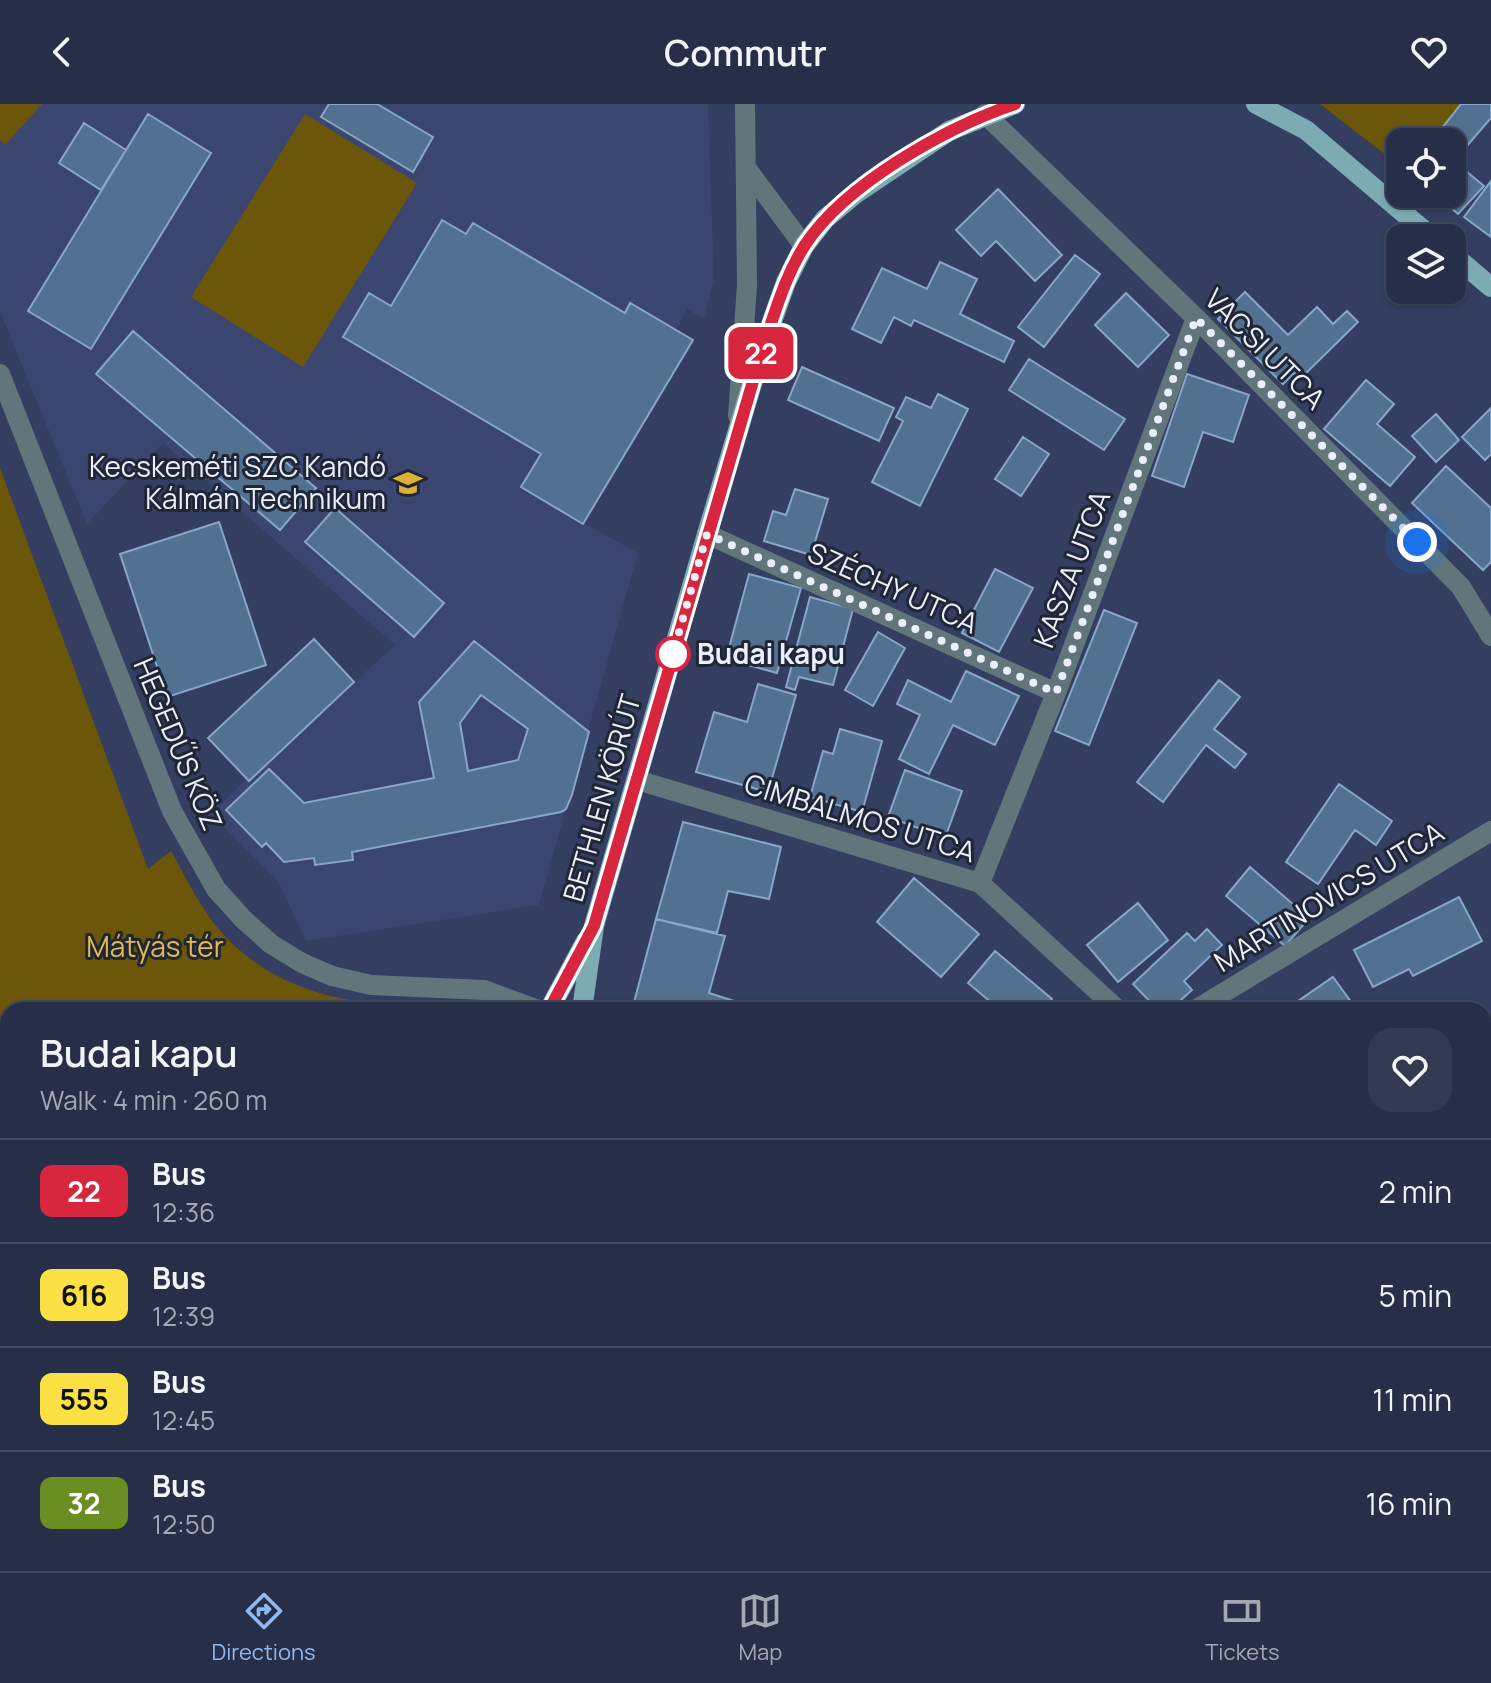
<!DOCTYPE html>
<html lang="en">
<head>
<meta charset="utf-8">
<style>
  :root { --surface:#262e48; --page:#323a52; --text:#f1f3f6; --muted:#a4a8b4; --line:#424a60; --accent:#90b9f0 }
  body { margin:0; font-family:Manrope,sans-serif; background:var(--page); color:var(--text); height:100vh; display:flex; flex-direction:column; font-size:30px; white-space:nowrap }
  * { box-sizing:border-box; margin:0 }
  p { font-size:26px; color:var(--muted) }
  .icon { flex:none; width:44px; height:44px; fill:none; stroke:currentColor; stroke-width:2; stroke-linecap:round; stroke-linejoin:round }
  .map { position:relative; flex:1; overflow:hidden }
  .details { position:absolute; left:0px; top:898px; width:1492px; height:570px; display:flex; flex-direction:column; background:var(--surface); border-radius:24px 24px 0 0; box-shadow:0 2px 6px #0004,0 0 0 2px var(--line) }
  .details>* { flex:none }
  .badge { padding:0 16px; border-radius:12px; font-size:28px; line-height:52px }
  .controls { position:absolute; left:1386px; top:24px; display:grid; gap:16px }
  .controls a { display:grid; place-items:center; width:80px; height:80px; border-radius:16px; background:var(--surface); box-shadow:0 2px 6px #0004,0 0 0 2px var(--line); font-size:40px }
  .you { position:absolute; width:40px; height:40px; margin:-20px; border:6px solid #fff; border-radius:50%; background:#1a73e8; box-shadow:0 0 0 12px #1a73e833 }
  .map>.badge { position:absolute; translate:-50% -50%; box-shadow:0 0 0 4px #fff }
  .round { display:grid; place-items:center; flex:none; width:84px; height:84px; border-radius:24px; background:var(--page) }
  .overview { display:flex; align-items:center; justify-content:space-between; height:136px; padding:0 40px }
  h1 { font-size:38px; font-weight:600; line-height:60px }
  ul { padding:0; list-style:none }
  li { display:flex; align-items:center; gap:24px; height:104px; padding:0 40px; border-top:2px solid var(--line) }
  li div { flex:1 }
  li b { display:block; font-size:30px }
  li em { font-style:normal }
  li .badge { min-width:88px; font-weight:700; text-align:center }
  header { display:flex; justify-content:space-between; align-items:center; height:104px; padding:0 40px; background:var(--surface); font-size:36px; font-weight:600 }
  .tabs { display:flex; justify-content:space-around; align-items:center; height:112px; border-top:2px solid var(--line); background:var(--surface); font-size:22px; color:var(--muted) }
  .tabs a { display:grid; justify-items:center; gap:4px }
  .tabs .current { color:var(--accent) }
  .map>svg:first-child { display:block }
  .built { fill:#3a466f }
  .green { fill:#6c5609 }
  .building { fill:#52708f; stroke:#87a7c9; stroke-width:2; fill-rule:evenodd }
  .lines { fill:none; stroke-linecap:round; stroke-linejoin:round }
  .service { stroke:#60767b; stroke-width:16 }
  .minor { stroke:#60767b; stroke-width:20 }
  .tertiary { stroke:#60767b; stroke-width:20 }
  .primary { stroke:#7cabb4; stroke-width:20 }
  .line-casing { stroke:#fff; stroke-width:18 }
  .line { stroke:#d7263d; stroke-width:12 }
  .walk { stroke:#eaeffc; stroke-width:8; stroke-dasharray:0 14.4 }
  .stop-dot { fill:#fff; stroke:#d7263d; stroke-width:4 }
  .labels { text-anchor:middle; stroke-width:6; stroke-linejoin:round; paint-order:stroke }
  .street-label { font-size:28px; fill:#eaeffc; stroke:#212636 }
  .poi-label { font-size:28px; fill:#eaeffc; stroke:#212636; text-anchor:end }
  .stop-label { font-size:28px; font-weight:bold; fill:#eaeffc; stroke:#212636; text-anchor:start }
  .park-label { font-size:28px; fill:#e0bb4e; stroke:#212636 }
</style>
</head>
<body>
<header><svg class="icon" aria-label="back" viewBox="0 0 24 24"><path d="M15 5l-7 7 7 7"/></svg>Commutr<svg class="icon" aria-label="heart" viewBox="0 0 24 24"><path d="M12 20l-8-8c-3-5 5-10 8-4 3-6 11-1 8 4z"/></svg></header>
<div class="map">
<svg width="1491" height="1467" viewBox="0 0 1491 1467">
  <rect width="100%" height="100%" fill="#333e60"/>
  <!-- built -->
  <path class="built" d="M0,0H708L714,175L704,215L687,205L676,226L693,236L584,419L638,449L539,801L306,837L278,777L210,709L395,541L163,339L87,420L0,208Z"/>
  <!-- green -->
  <path class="green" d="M0,0H42L5,41L0,36Z
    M1320,0H1461L1431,38H1400V62Z
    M305,10L417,79L303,263L191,193Z
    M0,364L148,765L171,747C187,775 201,806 223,830C288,901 382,905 472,902L476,906H8V945L0,936Z
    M0,1070L8,1078V1151L0,1178Z
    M8,1329V1460H236L238,1467H0V1355Z
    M293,1460H380L378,1467H295Z"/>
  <!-- building -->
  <path class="building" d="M329,0H377L433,33L413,68L321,13Z
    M1461,0H1491V14L1454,57L1484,82L1458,110L1434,90H1452V38H1431Z
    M148,10L211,49L91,245L28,207Z
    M84,19L126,46L101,86L59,59Z
    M1491,77V133L1464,113Z
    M998,85L1062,151L1035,177L996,137L981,152L956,126Z
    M442,116L466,130L473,119L625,209L630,199L693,236L583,420L521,383L541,350L343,233L369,189L391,202Z
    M1075,151L1100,170L1044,243L1018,223Z
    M940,158L977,175L960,210L1014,237L1004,258L914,216L911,222L894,213L881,239L852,225L882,164L927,185Z
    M1245,188L1288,231L1317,203L1333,220L1347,207L1358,218L1300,275L1294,269L1283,280L1218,215Z
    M1126,189L1169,231L1138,263L1095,221Z
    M133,227L316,384L280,426L96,270Z
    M1029,255L1125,315L1104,346L1009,286Z
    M802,263L894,304L879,337L788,296Z
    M1187,270L1249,291L1233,338L1203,328L1184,383L1152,372Z
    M1366,276L1394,300L1377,320L1415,353L1390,382L1324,325Z
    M938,290L968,305L920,402L872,378L903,317L896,313L906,293L931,304Z
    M1491,304V350L1485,356L1462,333Z
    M1436,310L1459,336L1436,358L1412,332Z
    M1023,333L1049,350L1021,392L995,375Z
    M1446,362L1491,404V458L1483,466L1412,399Z
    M795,385L828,395L811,451L764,437L773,407L786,411Z
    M335,404L444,499L414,533L305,438Z
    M219,418L266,561L167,593L120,450Z
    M995,465L1033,484L999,548L962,529Z
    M749,470L801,484L777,569L726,555Z
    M810,493L853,505L833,581L799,573L795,586L786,583Z
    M1104,506L1137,519L1089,641L1055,627Z
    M878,528L905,544L873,602L845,586Z
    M314,535L354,578L249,677L208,634Z
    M474,537L589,628L572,691L566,705L561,708L352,748L353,756L315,761L314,754L284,758L266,739L262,743L226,706L269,665L304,699L434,674L419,598ZM481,591L528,625L518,656L468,667L460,619Z
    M966,567L1019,592L995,641L953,621L929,670L899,655L920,611L897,600L908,576L951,598Z
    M1219,576L1240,593L1214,625L1246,650L1235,664L1206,641L1163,698L1137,678Z
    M758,580L796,591L768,688L696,668L714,608L747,618Z
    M840,625L882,637L862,708L810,693L823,647L833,650Z
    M905,666L962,687L945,734L888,713Z
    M1339,680L1392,717L1376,741L1355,726L1318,780L1286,758Z
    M683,718L781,743L769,795L728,787L717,829L656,815Z
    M1250,763L1309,814L1285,842L1226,792Z
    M914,774L979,830L941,873L877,818Z
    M1459,793L1482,837L1413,872L1409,865L1373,883L1354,846Z
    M1138,799L1168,836L1118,878L1087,841Z
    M656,815L725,832L709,889L750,902L748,906H632Z
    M1207,825L1222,841L1184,877L1192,886L1170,906H1158L1133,880L1187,829L1195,837Z
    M995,847L1052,895L1043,906H1000L968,879Z
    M1333,873L1357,906H1285Z
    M1491,1110V1156L1484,1163V1117Z
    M753,1460H829L816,1467H759Z
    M871,1460H885L891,1467H864Z
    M968,1460H980L992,1467H959Z
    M1033,1460H1078L1073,1467H1044Z
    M1098,1460H1162L1156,1467H1091Z
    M1243,1460H1254L1262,1467H1237Z
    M1390,1460H1438L1445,1467H1385Z"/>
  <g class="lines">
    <!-- service -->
    <path class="service" d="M0,1244L8,1246
      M0,1302L8,1278
      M728,1460L732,1467"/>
    <!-- minor -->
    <path class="minor" d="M985,10L1196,214L1461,483L1491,532
      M747,65L804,142
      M0,270L172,707L216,785L243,815L271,840L302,859L332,872L371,881L484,886L538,906
      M707,430L1056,589
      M637,676L980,779L1118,906
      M980,779L1056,589L1196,214
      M1195,906L1491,727
      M1484,1182L1491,1187
      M1017,1460L1028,1467
      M1289,1460L1297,1467"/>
    <!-- tertiary -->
    <path class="tertiary" d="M738,312L747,181L745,0
      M490,1460L507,1467
      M625,1460L639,1467"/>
    <!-- primary -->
    <path class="primary" d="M1256,0L1306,26L1433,134
      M1452,150L1491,183
      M549,906L586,837
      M582,906L594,822L707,430L763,243L786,178L804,142L825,115L855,90L949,27L1015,0
      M0,969L8,976
      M0,1016L8,1025
      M264,1460L266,1467
      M392,1467L394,1460
      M439,1467L440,1460"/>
  </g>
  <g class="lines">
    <defs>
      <path id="line" d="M549,906L594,822L763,243C775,209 785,172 805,141C845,80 947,23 1015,0"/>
    </defs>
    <!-- line casing -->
    <use href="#line" class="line-casing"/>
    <!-- line -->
    <use href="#line" class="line"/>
    <!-- walk -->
    <path class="walk" d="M673,550L672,553L707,430L1056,589L1196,214L1417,438"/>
  </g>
  <!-- icons -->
  <defs>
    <symbol id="school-bare" viewBox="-9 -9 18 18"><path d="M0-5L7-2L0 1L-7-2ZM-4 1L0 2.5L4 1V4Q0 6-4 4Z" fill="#dbb233" stroke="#212636" stroke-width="2.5" paint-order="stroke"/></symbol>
  </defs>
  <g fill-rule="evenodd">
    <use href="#school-bare" x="388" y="359" width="40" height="40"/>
  </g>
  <!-- markers -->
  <circle class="stop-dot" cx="673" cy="550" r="16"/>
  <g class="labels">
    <!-- street labels -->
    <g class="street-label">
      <text transform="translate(1265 245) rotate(45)" y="10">VACSI UTCA</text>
      <text transform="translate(1072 465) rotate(-69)" y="10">KASZA UTCA</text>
      <text transform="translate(893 484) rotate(24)" y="10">SZÉCHY UTCA</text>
      <text transform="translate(178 640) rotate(67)" y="10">HEGEDŰS KÖZ</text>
      <text transform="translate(602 694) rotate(-74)" y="10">BETHLEN KÖRÚT</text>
      <text transform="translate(860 714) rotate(17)" y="10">CIMBALMOS UTCA</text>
      <text transform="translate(1329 793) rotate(-31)" y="10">MARTINOVICS UTCA</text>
    </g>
    <!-- poi labels -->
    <g class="poi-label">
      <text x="386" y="373">Kecskeméti SZC Kandó<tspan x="386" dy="32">Kálmán Technikum</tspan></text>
    </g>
    <!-- stop labels -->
    <g class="stop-label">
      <text x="697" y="560">Budai kapu</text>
    </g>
    <!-- park labels -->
    <g class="park-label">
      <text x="155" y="853">Mátyás tér</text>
    </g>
  </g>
</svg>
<div class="controls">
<a><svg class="icon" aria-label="locate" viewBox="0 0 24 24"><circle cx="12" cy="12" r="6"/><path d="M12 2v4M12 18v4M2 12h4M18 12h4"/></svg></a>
<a><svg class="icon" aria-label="layers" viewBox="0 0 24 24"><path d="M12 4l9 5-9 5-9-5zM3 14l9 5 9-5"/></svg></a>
</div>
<div class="you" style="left:1417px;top:438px"></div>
<b class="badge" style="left:761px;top:249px;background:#d7263d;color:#fff">22</b>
<section class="details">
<div class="overview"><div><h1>Budai kapu</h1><p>Walk · 4 min · 260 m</p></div><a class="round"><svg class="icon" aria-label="heart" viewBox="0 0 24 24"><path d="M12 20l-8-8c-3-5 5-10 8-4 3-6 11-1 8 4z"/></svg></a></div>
<ul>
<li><span class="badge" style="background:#d7263d;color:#fff">22</span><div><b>Bus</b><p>12:36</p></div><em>2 min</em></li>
<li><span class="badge" style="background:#fbe143;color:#111">616</span><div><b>Bus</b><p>12:39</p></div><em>5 min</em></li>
<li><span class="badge" style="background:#fbe143;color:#111">555</span><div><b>Bus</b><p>12:45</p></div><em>11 min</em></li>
<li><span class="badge" style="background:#6b8e23;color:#fff">32</span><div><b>Bus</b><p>12:50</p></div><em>16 min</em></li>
</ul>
</section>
</div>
<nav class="tabs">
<a class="current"><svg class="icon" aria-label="directions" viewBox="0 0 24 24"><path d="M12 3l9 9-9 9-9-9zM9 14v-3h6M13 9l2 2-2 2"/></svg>Directions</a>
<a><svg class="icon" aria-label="map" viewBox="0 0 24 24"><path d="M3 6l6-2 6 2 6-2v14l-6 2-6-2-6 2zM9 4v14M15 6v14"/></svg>Map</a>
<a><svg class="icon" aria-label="tickets" viewBox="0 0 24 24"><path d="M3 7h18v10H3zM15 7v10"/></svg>Tickets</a>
</nav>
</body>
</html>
